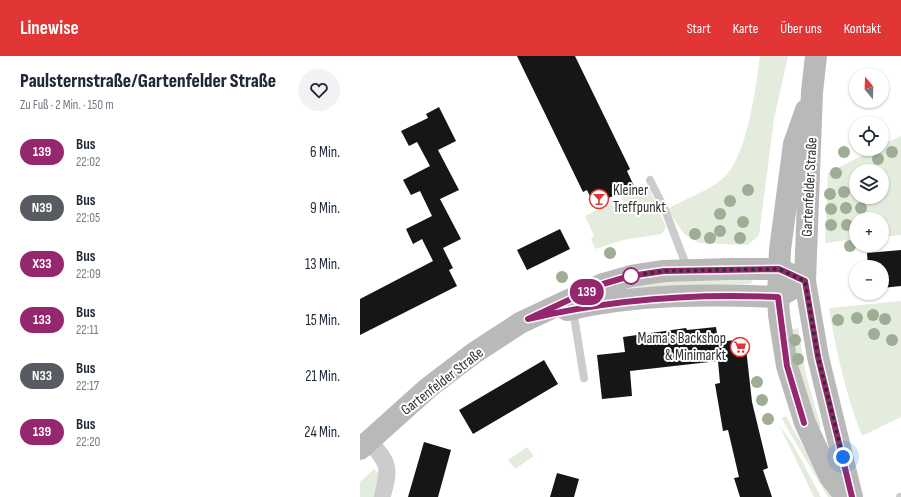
<!DOCTYPE html>
<html lang="de">
<head>
<meta charset="utf-8">
<style>
  :root { --surface:#fff; --page:#f2f2f3; --text:#1f2937; --muted:#747a83; --accent:#e23536 }
  body { margin:0; font-family:"Sofia Sans Condensed",sans-serif; background:var(--page); color:var(--text); height:100vh; display:flex; flex-direction:column; font-size:15px; white-space:nowrap }
  * { box-sizing:border-box; margin:0 }
  p { font-size:13px; color:var(--muted) }
  .icon { flex:none; width:22px; height:22px; fill:none; stroke:currentColor; stroke-width:2; stroke-linecap:round; stroke-linejoin:round }
  .map { position:relative; flex:1; overflow:hidden }
  .drawer { display:flex; flex-direction:column; background:var(--surface); width:360px }
  .drawer>* { flex:none }
  .badge { padding:0 8px; border-radius:13px; font-size:14px; line-height:26px }
  .needle { width:26px; rotate:341deg }
  .fabs { position:absolute; left:489px; top:12px; display:grid; gap:8px }
  .fabs a { display:grid; place-items:center; width:40px; height:40px; border-radius:50%; background:var(--surface); box-shadow:0 1px 3px #0004; font-size:20px }
  .you { position:absolute; width:20px; height:20px; margin:-10px; border:3px solid #fff; border-radius:50%; background:#1a73e8; box-shadow:0 0 0 6px #1a73e833 }
  .map>.badge { position:absolute; translate:-50% -50%; box-shadow:0 0 0 2px #fff }
  .round { display:grid; place-items:center; flex:none; width:42px; height:42px; border-radius:21px; background:var(--page) }
  .overview { display:flex; align-items:center; justify-content:space-between; height:68px; padding:0 20px }
  h1 { font-size:19px; font-weight:800; line-height:30px }
  ul { padding:0; list-style:none }
  li { display:flex; align-items:center; gap:12px; height:56px; padding:0 20px }
  li div { flex:1 }
  li b { display:block; font-size:15px }
  li em { font-style:normal }
  li .badge { min-width:44px; font-weight:700; text-align:center }
  header { display:flex; align-items:center; gap:24px; box-sizing:border-box; height:56px; padding:0 20px; background:var(--accent); color:#fff }
  header strong { font-size:19px }
  nav { display:flex; gap:22px; margin-inline-start:auto; font-size:14px }
  main { display:flex; flex:1; min-height:0 }
  .map>svg:first-child { display:block }
  .green { fill:#e4ecdd; fill-rule:evenodd }
  .building { fill:#161616 }
  .lines { fill:none; stroke-linecap:round; stroke-linejoin:round }
  .lane { stroke:#ccc; stroke-width:8 }
  .street { stroke:#ccc; stroke-width:17 }
  .secondary { stroke:#b9b9b9; stroke-width:22 }
  .tree { fill:#9ead94 }
  .line-casing { stroke:#fff; stroke-width:9 }
  .line { stroke:#95276e; stroke-width:6 }
  .walk { stroke:#2f2f2f; stroke-width:4; stroke-dasharray:0 7.2 }
  .stop-dot { fill:#fff; stroke:#95276e; stroke-width:2 }
  .labels { text-anchor:middle; stroke-width:4; stroke-linejoin:round; paint-order:stroke }
  .street-label { font-size:15px; fill:#2f2f2f; stroke:#fff }
  .poi-label { font-size:15px; fill:#2f2f2f; stroke:#fff; text-anchor:start }
</style>
</head>
<body>
<header>
<strong>Linewise</strong>
<nav><a>Start</a><a>Karte</a><a>Über uns</a><a>Kontakt</a></nav>
</header>
<main>
<section class="drawer">
<div class="overview"><div><h1>Paulsternstraße/Gartenfelder Straße</h1><p>Zu Fuß · 2 Min. · 150 m</p></div><a class="round"><svg class="icon" aria-label="heart" viewBox="0 0 24 24"><path d="M12 20l-8-8c-3-5 5-10 8-4 3-6 11-1 8 4z"/></svg></a></div>
<ul>
<li><span class="badge" style="background:#95276e;color:#fff">139</span><div><b>Bus</b><p>22:02</p></div><em>6 Min.</em></li>
<li><span class="badge" style="background:#595b62;color:#fff">N39</span><div><b>Bus</b><p>22:05</p></div><em>9 Min.</em></li>
<li><span class="badge" style="background:#95276e;color:#fff">X33</span><div><b>Bus</b><p>22:09</p></div><em>13 Min.</em></li>
<li><span class="badge" style="background:#95276e;color:#fff">133</span><div><b>Bus</b><p>22:11</p></div><em>15 Min.</em></li>
<li><span class="badge" style="background:#595b62;color:#fff">N33</span><div><b>Bus</b><p>22:17</p></div><em>21 Min.</em></li>
<li><span class="badge" style="background:#95276e;color:#fff">139</span><div><b>Bus</b><p>22:20</p></div><em>24 Min.</em></li>
</ul>
</section>
<div class="map">
<svg width="541" height="441" viewBox="0 0 541 441">
  <rect width="100%" height="100%" fill="#fff"/>
  <!-- green -->
  <path class="green" d="M400,0H428L414,63L399,179L388,189L339,187L324,178L307,153C325,143 346,136 361,124C387,105 396,31 400,0Z
    M541,80V179L522,181V163H496V183L465,187L468,117L515,93H522V89ZM496,115H522V141H496Z
    M288,130L306,171L302,178L263,184L235,193L231,183L234,180L225,160L251,147L254,152L264,146L262,142Z
    M393,219L391,228L313,231L259,235L276,226Z
    M541,245V361L502,380C486,339 476,296 469,252Z
    M438,272L446,319L461,371L456,373L445,342L429,274Z
    M426,360L432,371L472,441H468L427,372L422,362Z
    M419,369L434,390L461,441H454Z
    M167,391L174,400L155,413L148,404Z
    M14,413L19,418L13,441H0V426Z"/>
  <!-- building -->
  <path class="building" d="M157,0H215L270,113L267,115L274,130L234,149L227,134L223,136Z
    M79,51L96,85L78,94L99,134L80,143L101,183L83,192L93,212L89,214L97,230L0,279V243L73,205L62,183L53,188L46,173L72,160L60,135L51,139L43,124L70,110L57,86L49,90L41,75L68,62L66,58Z
    M200,173L210,193L167,214L157,194Z
    M541,194V230L522,232V211H508L507,197Z
    M356,271L358,286L385,283L392,346L408,412L403,414L412,441H380L374,422L379,421L368,374L363,375L355,328L360,327L358,305L270,315L272,340L242,343L237,299L265,296L263,281L326,272L327,274Z
    M184,304L198,328L113,378L99,354Z
    M64,386L91,394L78,441H48Z
    M197,417L219,423L214,441H190Z"/>
  <g class="lines">
    <!-- lane -->
    <path class="lane" d="M290,124L305,154L328,214
      M213,254L224,322
      M540,441H541"/>
    <!-- street -->
    <path class="street" d="M9,385C30,408 30,412 22,441"/>
    <!-- secondary -->
    <path class="secondary" d="M456,0L452,36L445,225L458,301L492,441
      M446,54L434,88L420,194L418,241L419,259L427,310L445,367L470,421L486,441
      M207,254C275,238 348,238 418,241L430,234
      M0,393L68,332L114,297L160,267L243,228L271,220L304,215L369,213H419L445,225"/>
  </g>
  <!-- trees -->
  <g class="tree">
    <circle cx="484" cy="96" r="6"/>
    <circle cx="532" cy="96" r="6"/>
    <circle cx="518" cy="103" r="6"/>
    <circle cx="476" cy="117" r="6"/>
    <circle cx="388" cy="134" r="6"/>
    <circle cx="484" cy="136" r="6"/>
    <circle cx="470" cy="138" r="6"/>
    <circle cx="370" cy="145" r="6"/>
    <circle cx="486" cy="152" r="6"/>
    <circle cx="501" cy="152" r="6"/>
    <circle cx="471" cy="153" r="6"/>
    <circle cx="360" cy="158" r="6"/>
    <circle cx="383" cy="166" r="6"/>
    <circle cx="471" cy="169" r="6"/>
    <circle cx="487" cy="169" r="6"/>
    <circle cx="360" cy="175" r="6"/>
    <circle cx="335" cy="178" r="6"/>
    <circle cx="350" cy="182" r="6"/>
    <circle cx="380" cy="182" r="6"/>
    <circle cx="490" cy="190" r="6"/>
    <circle cx="250" cy="197" r="6"/>
    <circle cx="202" cy="221" r="6"/>
    <circle cx="513" cy="259" r="6"/>
    <circle cx="497" cy="262" r="6"/>
    <circle cx="525" cy="263" r="6"/>
    <circle cx="478" cy="264" r="6"/>
    <circle cx="514" cy="278" r="6"/>
    <circle cx="435" cy="284" r="6"/>
    <circle cx="532" cy="284" r="6"/>
    <circle cx="438" cy="303" r="6"/>
    <circle cx="397" cy="326" r="6"/>
    <circle cx="402" cy="344" r="6"/>
    <circle cx="408" cy="363" r="6"/>
  </g>
  <g class="lines">
    <defs>
      <path id="line" d="M444,367L427,310L418,241C332,237 252,243 168,263L243,228L270,220L304,215L419,213L445,225L458,301L492,441"/>
    </defs>
    <!-- line casing -->
    <use href="#line" class="line-casing"/>
    <!-- line -->
    <use href="#line" class="line"/>
    <!-- walk -->
    <path class="walk" d="M271,220L304,215L419,213L445,225L458,301L483,401"/>
  </g>
  <!-- icons -->
  <defs>
    <symbol id="bar-ring" viewBox="-11 -11 22 22"><circle r="9.5" fill="#fff" stroke="#e23536" stroke-width="1.5"/><path d="M-6-5H6L.8 .8V4.5H3.5V6h-7V4.5H-.8V.8Z" fill="#e23536"/></symbol>
    <symbol id="supermarket-ring" viewBox="-11 -11 22 22"><circle r="9.5" fill="#fff" stroke="#e23536" stroke-width="1.5"/><path d="M-6-5.5h2.5l.6 2H6L4.5 2H-2.5L-4.4-4H-6ZM-1.5 3.2a1.3 1.3 0 1 0 .1 0ZM3 3.2a1.3 1.3 0 1 0 .1 0Z" fill="#e23536"/></symbol>
  </defs>
  <g fill-rule="evenodd">
    <use href="#bar-ring" x="228" y="132" width="22" height="22"/>
    <use href="#supermarket-ring" x="369" y="280" width="22" height="22"/>
  </g>
  <!-- markers -->
  <circle class="stop-dot" cx="271" cy="220" r="8"/>
  <g class="labels">
    <!-- street labels -->
    <g class="street-label">
      <text transform="translate(449 131) rotate(-87)" y="5">Gartenfelder Straße</text>
      <text transform="translate(82 325) rotate(-38)" y="5">Gartenfelder Straße</text>
    </g>
    <!-- poi labels -->
    <g class="poi-label">
      <text x="253" y="139">Kleiner<tspan x="253" dy="17">Treffpunkt</tspan></text>
      <text x="366" y="287" text-anchor="end">Mama's Backshop<tspan x="366" dy="17">&amp; Minimarkt</tspan></text>
    </g>
  </g>
</svg>
<div class="fabs">
<a><svg class="needle" viewBox="-14 -14 28 28"><path d="M0-13l5 13h-10z" fill="#e53935"/><path d="M0 13l5-13h-10z" fill="#747a83"/></svg></a>
<a><svg class="icon" aria-label="locate" viewBox="0 0 24 24"><circle cx="12" cy="12" r="6"/><path d="M12 2v4M12 18v4M2 12h4M18 12h4"/></svg></a>
<a><svg class="icon" aria-label="layers" viewBox="0 0 24 24"><path d="M12 4l9 5-9 5-9-5zM3 14l9 5 9-5"/></svg></a>
<a>+</a>
<a>−</a>
</div>
<div class="you" style="left:483px;top:401px"></div>
<b class="badge" style="left:227px;top:236px;background:#95276e;color:#fff">139</b>
</div>
</main>
</body>
</html>
